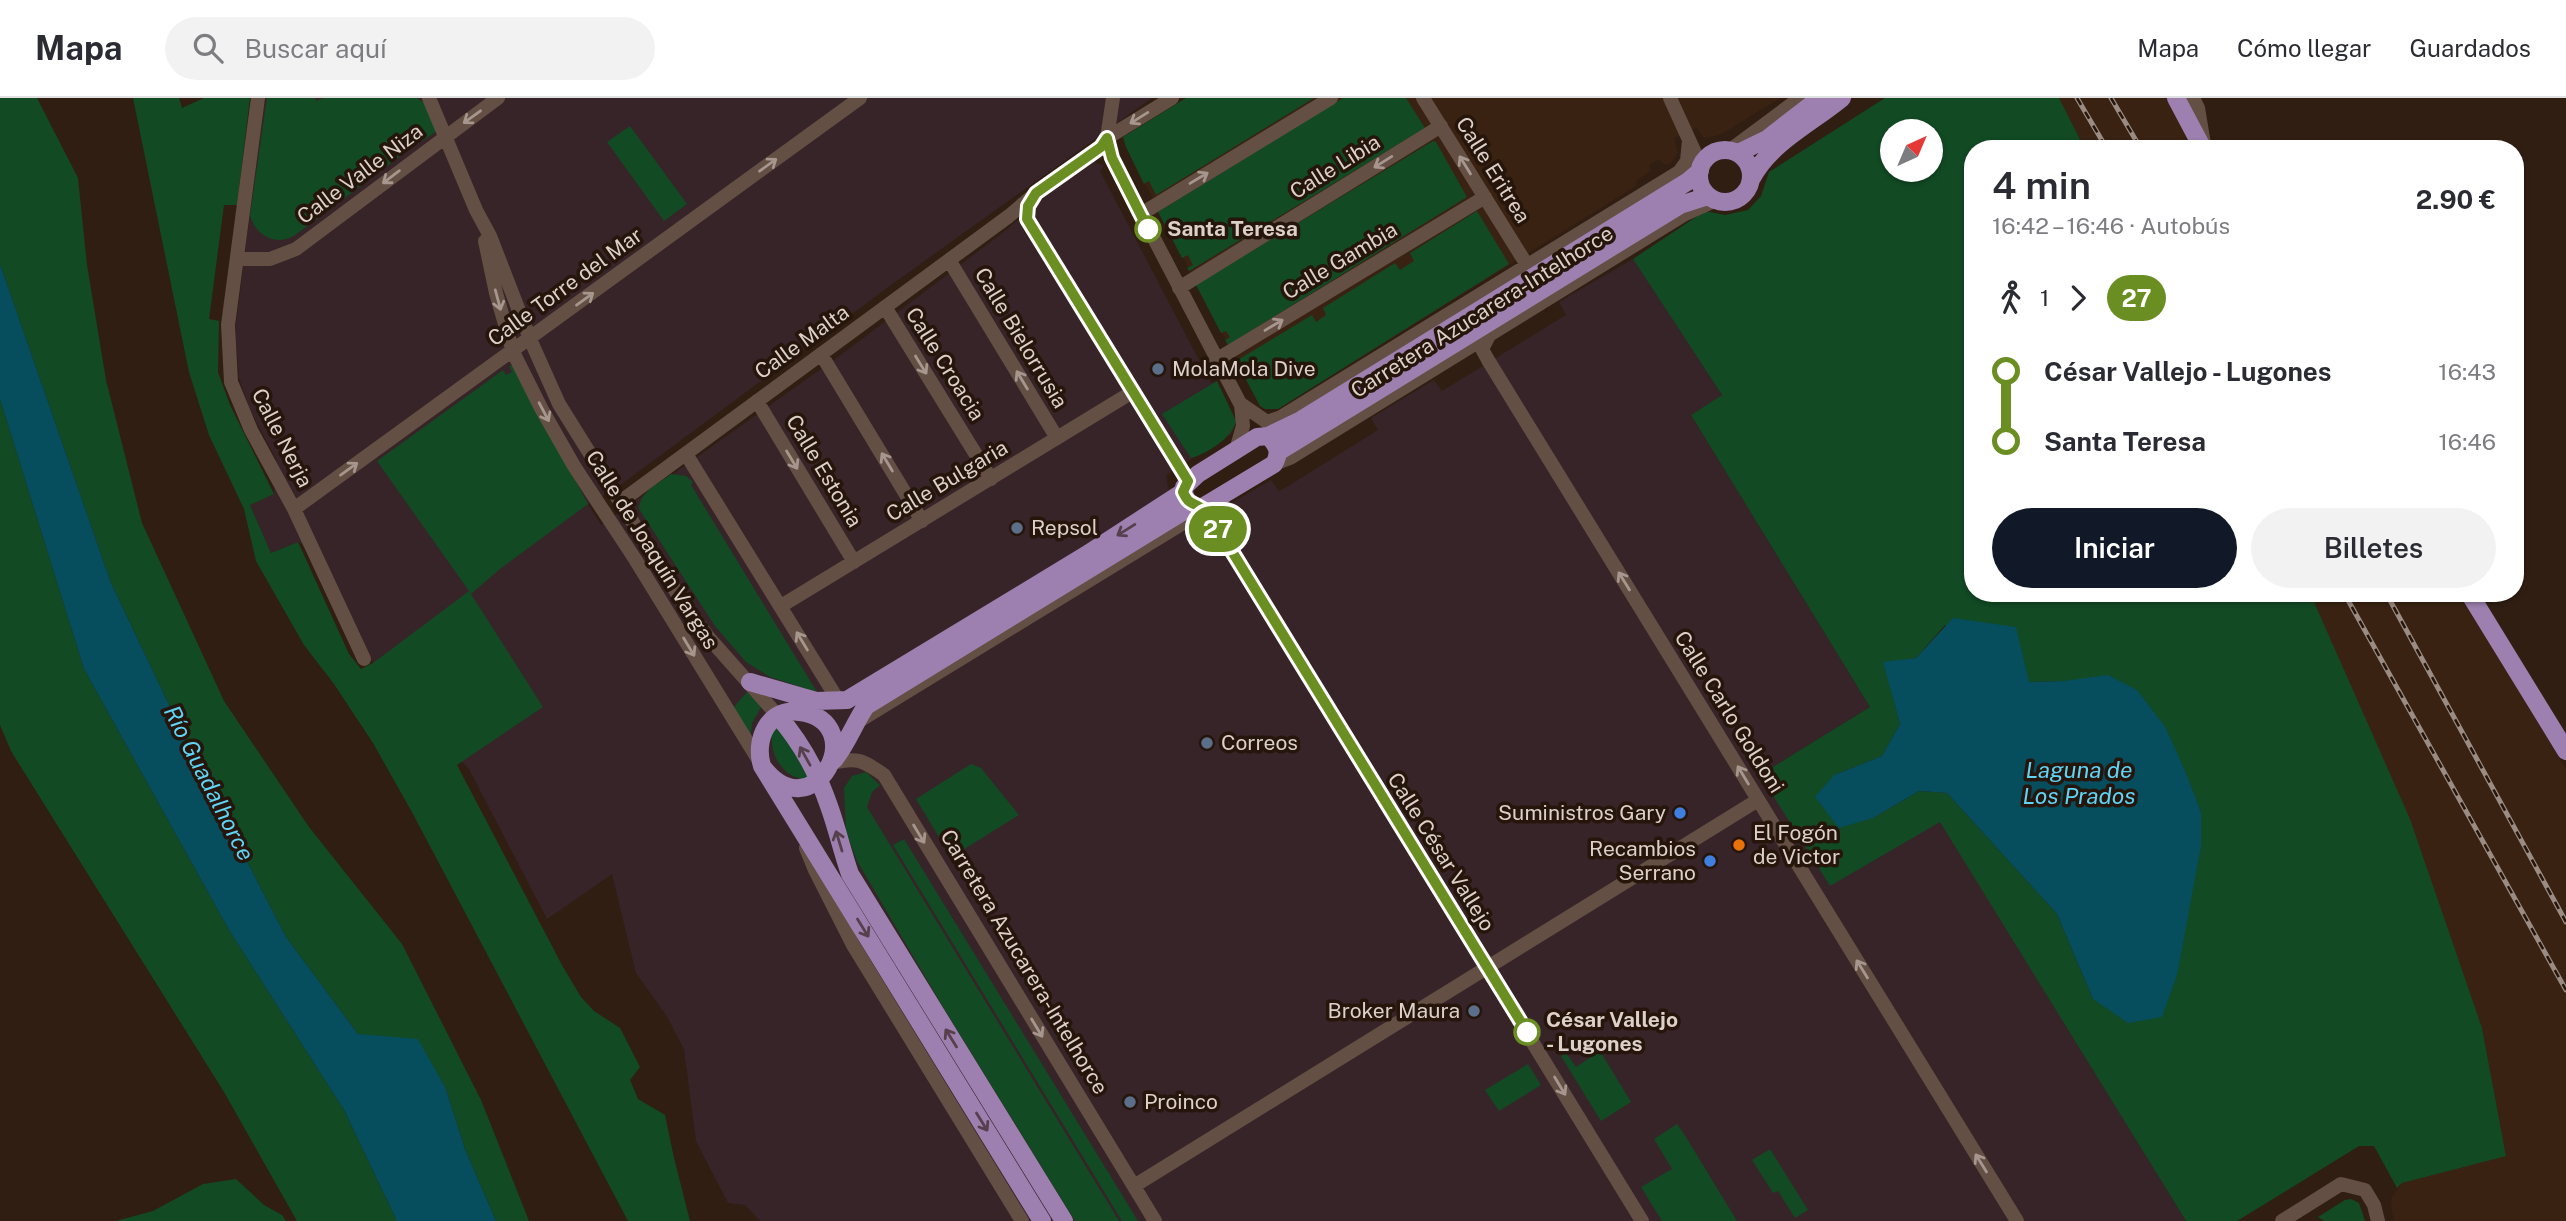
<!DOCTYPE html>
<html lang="es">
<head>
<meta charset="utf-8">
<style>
  :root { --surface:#fff; --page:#f2f2f3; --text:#2b2b33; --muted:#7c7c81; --line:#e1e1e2; --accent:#111827 }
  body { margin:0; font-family:"Public Sans",sans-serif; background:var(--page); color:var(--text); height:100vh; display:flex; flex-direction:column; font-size:26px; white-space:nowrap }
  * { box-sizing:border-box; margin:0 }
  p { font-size:23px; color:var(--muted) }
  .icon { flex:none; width:38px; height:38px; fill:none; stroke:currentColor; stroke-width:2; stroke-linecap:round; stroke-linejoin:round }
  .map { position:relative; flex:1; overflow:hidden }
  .panel { position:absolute; left:1964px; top:42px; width:560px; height:462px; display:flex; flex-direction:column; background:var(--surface); border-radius:28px; box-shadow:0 2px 5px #0004 }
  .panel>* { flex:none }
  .badge { padding:0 14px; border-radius:23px; font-size:24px; line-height:46px }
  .needle { width:46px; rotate:44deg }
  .tools { position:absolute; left:1880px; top:21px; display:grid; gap:14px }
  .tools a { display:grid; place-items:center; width:63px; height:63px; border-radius:50%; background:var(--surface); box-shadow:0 2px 5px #0004; font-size:35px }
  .map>.badge { position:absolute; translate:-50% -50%; box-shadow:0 0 0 4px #fff }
  .legs { display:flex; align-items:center; gap:10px; height:77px; padding:0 28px; font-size:23px }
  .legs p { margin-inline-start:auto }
  .headline { display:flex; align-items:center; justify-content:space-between; height:119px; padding:0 28px }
  h1 { font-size:38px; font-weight:600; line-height:52px }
  .cta { display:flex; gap:14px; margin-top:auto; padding:14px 28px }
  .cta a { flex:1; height:80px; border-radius:42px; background:var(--accent); color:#fff; font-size:28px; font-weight:600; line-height:80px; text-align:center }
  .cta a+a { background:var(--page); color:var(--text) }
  ul { padding:0 28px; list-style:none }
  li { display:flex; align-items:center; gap:24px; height:70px; font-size:26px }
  li i { display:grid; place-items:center; width:10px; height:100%; margin:0 9px; background:currentColor }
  li i::after { content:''; width:18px; height:18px; margin:-9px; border:5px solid; border-radius:50%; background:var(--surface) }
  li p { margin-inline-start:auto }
  li:first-child i { background:linear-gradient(#0000 50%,currentColor 0) }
  li:last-child i { background:linear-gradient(currentColor 50%,#0000 0) }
  header { display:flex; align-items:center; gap:42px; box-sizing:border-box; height:98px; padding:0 35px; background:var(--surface); border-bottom:2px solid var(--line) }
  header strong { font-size:33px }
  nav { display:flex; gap:38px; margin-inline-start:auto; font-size:24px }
  .search { width:490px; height:63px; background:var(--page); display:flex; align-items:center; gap:18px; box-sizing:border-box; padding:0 24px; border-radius:38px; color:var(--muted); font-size:26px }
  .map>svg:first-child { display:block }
  .built { fill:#3a2213 }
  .industrial { fill:#372428 }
  .green { fill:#124a24; fill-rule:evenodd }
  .water { fill:#064d5e }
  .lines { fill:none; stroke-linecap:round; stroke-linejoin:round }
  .minor { stroke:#634f43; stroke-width:14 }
  .major { stroke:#9d80af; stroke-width:18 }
  .rail-casing { stroke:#9a8c83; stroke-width:5 }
  .rail { stroke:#25150a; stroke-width:2.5; stroke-dasharray:8; stroke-linecap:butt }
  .oneway { stroke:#a6968d }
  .oneway2 { stroke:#55404c }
  .line-1-casing { stroke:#fff; stroke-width:16 }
  .line-1 { stroke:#6b8e23; stroke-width:10 }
  .stop-1-dot { fill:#fff; stroke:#6b8e23; stroke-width:3.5 }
  .service-dot { fill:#5c6f8a; stroke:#25150a; stroke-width:2.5 }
  .shop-dot { fill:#3f7fe0; stroke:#25150a; stroke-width:2.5 }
  .food-dot { fill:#e8710a; stroke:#25150a; stroke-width:2.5 }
  .labels { text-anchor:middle; stroke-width:7; stroke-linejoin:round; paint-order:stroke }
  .street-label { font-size:21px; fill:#dcd0c9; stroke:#25150a }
  .stop-label { font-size:21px; font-weight:bold; fill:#dcd0c9; stroke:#25150a; text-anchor:start }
  .poi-label { font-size:21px; fill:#dcd0c9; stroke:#25150a; text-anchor:start }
  .water-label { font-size:23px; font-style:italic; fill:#5fd4f7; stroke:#25150a }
</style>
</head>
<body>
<header>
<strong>Mapa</strong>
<div class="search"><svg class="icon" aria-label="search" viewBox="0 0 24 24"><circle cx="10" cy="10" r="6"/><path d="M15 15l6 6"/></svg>Buscar aquí</div>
<nav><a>Mapa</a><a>Cómo llegar</a><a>Guardados</a></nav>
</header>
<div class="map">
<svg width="2566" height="1123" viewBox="0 0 2566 1123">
  <rect width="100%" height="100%" fill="#301e13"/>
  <!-- built -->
  <path class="built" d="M1186,0H1780L1720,37L1704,40L1697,30L1674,40L1678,55L1670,66H1664L1659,61L1649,67L1651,73L1637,82L1636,88L1278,311H1265L1260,308L1126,49L1123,39Z
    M2059,0H2167L2193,51H2085Z
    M2310,495H2459L2566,671V1123H2394L2391,1109L2392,1099L2402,1085L2506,1057L2482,930Z"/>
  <!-- industrial -->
  <path class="industrial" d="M265,0H1152L891,187L615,391L588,406L601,427L838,259L1000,137L1050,95L1094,64L1104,68L1100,73L1211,285L1217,283L1235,328L1231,336L1166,377L1168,390L1192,428L1271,382L1279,393L1285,390L1378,332L1371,320L1434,282L1442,293L1566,217L1559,204L1633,161L1722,297L1691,317L1870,609L1760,677L1940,723L2186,1123H760L745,1107L728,1105L696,1043L684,951L666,917L636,875L612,776L547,821L469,671L378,575L324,464L323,457L298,444L271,455L250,407L274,396L276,361L250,312L244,295L239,280L236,244V225Z"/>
  <!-- green -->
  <path class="green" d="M0,0H37L78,80L87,167L106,282L142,425L224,603L309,729L402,846L481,1002L529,1123H496L465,1051L446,991L358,936L286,839L201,674L111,485L0,166Z
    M133,0H179L182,10L204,0H250L237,107H224L209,221L219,223L218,274L230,307L274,396L250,407L271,455L298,444L349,556L361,571L373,565L469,493L377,363L503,272L506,277L512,274L509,268L513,267L588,406L500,471L471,496L543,609L457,667L563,869L581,899L594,913L620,930L640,969L630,982L638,1001L665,1017L674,1060L690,1123H628L413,716L373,645L334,586L304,547L256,463L244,411L209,337L189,274Z
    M267,0H315L316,3L324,0H417L426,6L437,33L421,44L414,39L410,44L414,48L294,138C274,148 256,138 250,117Z
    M1186,0H1314L1156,97L1149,83L1144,86L1126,49L1123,39Z
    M1343,0H1406L1425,30L1189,173L1187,170L1193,167L1188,157L1182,160L1158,114Z
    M1885,0H2059L2085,51H1972V495H2310L2410,721L2482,930L2506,1058L2402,1085L2397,1090L2374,1048H2359L2237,1123H2186L1940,724L1830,788L1760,677L1870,609L1691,317L1722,297L1633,161L1705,113L1725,117L1748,112L1761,98L1769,74ZM1892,33H1930V72H1892ZM1945,527L2029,584L2064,583L2166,630L2201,714L2093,901L2057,816L1947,695L1919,693L1873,720L1834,677L1882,658L1900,626L1884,565L1916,560Z
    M630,28L687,106L664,123L607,44Z
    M1433,43L1436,44L1467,99L1228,247L1225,242L1230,239L1226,233L1221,235L1196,187Z
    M1477,113L1509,166L1278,311H1265L1260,308L1236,263L1312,217L1316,224L1326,217L1323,210L1395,165L1400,172L1414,163L1410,155Z
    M1217,283L1236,323C1233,339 1207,356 1191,360L1162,316Z
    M0,301L84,571L229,832L344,1012L397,1123H297L224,994L11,653L0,627Z
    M671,376L686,378L693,384L691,387L817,594L770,579L746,564L715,528L639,411C640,393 658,386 671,376Z
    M747,594L761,609L752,625L751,637L733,610Z
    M774,625L796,654L811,682C780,682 766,652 774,625Z
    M971,666L981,670L1019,717L958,755L955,750L948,754L916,701Z
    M866,674L880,687L872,694L867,709L1119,1123H1075L943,909L857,763L846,733L844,690L852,678Z
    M904,741L1138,1123H1122L893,747Z
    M1600,953L1631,1004L1601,1023L1561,958L1566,955L1576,969Z
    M1528,966L1541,987L1499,1013L1485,992Z
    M1677,1026L1686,1039L1737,1123H1662L1641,1089L1672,1071L1654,1041Z
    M1770,1051L1808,1112L1795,1120L1778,1093L1773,1095L1752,1062Z
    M236,1081L264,1107L282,1117L286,1123H116L153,1113L203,1086Z
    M2351,1101L2359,1105L2365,1123H2324L2318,1119L2345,1102Z"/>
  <!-- water -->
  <path class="water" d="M0,166L111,485L201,674L286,839L358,936L418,941L446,991L465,1051L496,1123H397L344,1012L229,832L84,571L0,301Z
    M1953,520L2016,529L2029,584L2064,583L2108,577L2137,592L2166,630L2188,680L2201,714V748L2177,877L2162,919L2128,925L2093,901L2057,816L1947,695L1919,693L1873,720L1839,730L1815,699L1834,677L1882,658L1900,626L1883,564L1916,560Z"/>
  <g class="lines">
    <!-- minor -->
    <path class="minor" d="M258,0L228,227L231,284L251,332L294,411L364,561
      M429,0L476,112L490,138L530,241L559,306L680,500L709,540L778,618
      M1113,0L1107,40L1112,60L1243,311
      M1423,0L1527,167
      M1670,0L1701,68
      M2193,0L2198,10L2204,46
      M1730,52L1800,0
      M1141,116L1331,0
      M1027,121L1188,383
      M485,143L496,195L513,254L541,310L574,368L635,461L761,666
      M237,161H270L296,151L498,0
      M949,162L1057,340
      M1179,190L1441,28
      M885,209L991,381
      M1491,234L1482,251L1488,262L2017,1123
      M821,256L922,423
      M1216,262L1485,99
      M757,303L854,464
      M1241,306L1267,324L1281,319L1679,74L1687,63L1689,42
      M1236,352L1243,328L1241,306
      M686,356L838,602
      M1274,366L1290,360L1685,116L1714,103
      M620,404L1009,118L1036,95L1101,49L1107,40L1172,0
      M294,411L860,0
      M781,508L1134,293
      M854,626L1193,419L1201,410L1228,447L1642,1123
      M832,665C857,659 863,662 884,677L1155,1123
      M806,750L815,772L853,847L1022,1123
      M1134,1088L1758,702
      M2282,1123L2341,1086L2365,1092L2374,1107L2378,1123"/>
    <!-- major -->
    <path class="major" d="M2176,0L2203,51
      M1699 78a26 26 0 1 1 52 0a26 26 0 1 1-52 0Z
      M1738,55L1767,41L1820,0
      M1752,80C1770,45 1812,25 1842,0
      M1268,338C1277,347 1281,354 1274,366L1201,410C1190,407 1183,401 1184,389L1198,376L1257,339L1268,338L1301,322L1687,84L1700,73
      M1278,354L1680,107L1708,98
      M2469,495L2566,653
      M750,584L816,603L847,602L1086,457L1183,394
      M778,618C800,643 818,676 829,708C837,730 842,753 850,776L1064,1123
      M834,662C847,646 854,626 866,608L1192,408
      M762,668C813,737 873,624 800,614C768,609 754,642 762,668L1042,1123"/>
    <defs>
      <path id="rail" d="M2077,0L2107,51
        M2111,0L2141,51
        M2344,495L2566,892
        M2386,495L2566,824"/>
    </defs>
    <!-- rail casing -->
    <use href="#rail" class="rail-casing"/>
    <!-- rail -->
    <use href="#rail" class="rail"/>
  </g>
  <!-- one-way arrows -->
  <defs><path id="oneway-shaft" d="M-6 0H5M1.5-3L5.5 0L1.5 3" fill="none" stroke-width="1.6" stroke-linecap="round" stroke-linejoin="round" transform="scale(1.75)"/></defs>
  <g class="oneway">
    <use href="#oneway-shaft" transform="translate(472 19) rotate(144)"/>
    <use href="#oneway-shaft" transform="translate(1139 20) rotate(148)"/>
    <use href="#oneway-shaft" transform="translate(1383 64) rotate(148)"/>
    <use href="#oneway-shaft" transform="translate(768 67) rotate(-36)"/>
    <use href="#oneway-shaft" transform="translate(1465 67) rotate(-122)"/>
    <use href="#oneway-shaft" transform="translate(391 79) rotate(143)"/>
    <use href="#oneway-shaft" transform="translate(1199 80) rotate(-31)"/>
    <use href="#oneway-shaft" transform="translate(585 201) rotate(-36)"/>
    <use href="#oneway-shaft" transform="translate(498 202) rotate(75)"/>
    <use href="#oneway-shaft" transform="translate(1274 227) rotate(-31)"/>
    <use href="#oneway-shaft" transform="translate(921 267) rotate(58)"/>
    <use href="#oneway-shaft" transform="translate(1022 282) rotate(-121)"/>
    <use href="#oneway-shaft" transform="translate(544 314) rotate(62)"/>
    <use href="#oneway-shaft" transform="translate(792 362) rotate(59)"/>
    <use href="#oneway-shaft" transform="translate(887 364) rotate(-121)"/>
    <use href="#oneway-shaft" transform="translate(349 371) rotate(-36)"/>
    <use href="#oneway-shaft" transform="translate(1624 483) rotate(-122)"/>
    <use href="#oneway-shaft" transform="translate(802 543) rotate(-121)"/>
    <use href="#oneway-shaft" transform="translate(689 549) rotate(59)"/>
    <use href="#oneway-shaft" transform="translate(1743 677) rotate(-121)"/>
    <use href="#oneway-shaft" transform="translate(919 736) rotate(59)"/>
    <use href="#oneway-shaft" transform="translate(1862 871) rotate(-122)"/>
    <use href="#oneway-shaft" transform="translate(1037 930) rotate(59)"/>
    <use href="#oneway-shaft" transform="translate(1560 988) rotate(59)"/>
    <use href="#oneway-shaft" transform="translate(1981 1065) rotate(-122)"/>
  </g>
  <g class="oneway2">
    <use href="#oneway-shaft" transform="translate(1126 432) rotate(148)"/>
    <use href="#oneway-shaft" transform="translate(805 658) rotate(-119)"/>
    <use href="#oneway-shaft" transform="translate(839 743) rotate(-107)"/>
    <use href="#oneway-shaft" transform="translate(863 830) rotate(58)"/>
    <use href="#oneway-shaft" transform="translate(951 940) rotate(-122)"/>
    <use href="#oneway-shaft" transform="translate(982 1024) rotate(58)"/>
  </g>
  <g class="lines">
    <defs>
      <path id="line-1" d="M1148,131L1112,60L1107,40L1101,49L1036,95L1028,108L1027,121L1188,383L1183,394C1189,407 1191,403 1201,410C1207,413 1212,424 1217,429L1527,934"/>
    </defs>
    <!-- line-1 casing -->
    <use href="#line-1" class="line-1-casing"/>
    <!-- line-1 -->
    <use href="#line-1" class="line-1"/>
  </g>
  <!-- markers -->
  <g class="stop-1-dot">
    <circle cx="1148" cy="131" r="12"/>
    <circle cx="1527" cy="934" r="12"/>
  </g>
  <g class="service-dot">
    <circle cx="1158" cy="271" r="7"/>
    <circle cx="1017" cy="430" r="7"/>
    <circle cx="1207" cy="645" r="7"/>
    <circle cx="1474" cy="913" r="7"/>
    <circle cx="1130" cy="1004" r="7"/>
  </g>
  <g class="shop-dot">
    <circle cx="1680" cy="715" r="7"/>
    <circle cx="1710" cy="763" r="7"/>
  </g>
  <circle class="food-dot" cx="1739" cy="747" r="7"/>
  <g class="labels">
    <!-- street labels -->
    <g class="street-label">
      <text transform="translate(1335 69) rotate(-32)" y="7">Calle Libia</text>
      <text transform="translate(1493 72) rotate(58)" y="7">Calle Eritrea</text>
      <text transform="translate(360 76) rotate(-37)" y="7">Calle Valle Niza</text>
      <text transform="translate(1340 163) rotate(-31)" y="7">Calle Gambia</text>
      <text transform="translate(565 189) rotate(-36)" y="7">Calle Torre del Mar</text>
      <text transform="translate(1482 214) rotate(-32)" y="7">Carretera Azucarera-Intelhorce</text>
      <text transform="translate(1021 240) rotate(59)" y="7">Calle Bielorrusia</text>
      <text transform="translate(802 244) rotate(-36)" y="7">Calle Malta</text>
      <text transform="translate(945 266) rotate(58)" y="7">Calle Croacia</text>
      <text transform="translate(282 340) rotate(63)" y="7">Calle Nerja</text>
      <text transform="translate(824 373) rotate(59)" y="7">Calle Estonia</text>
      <text transform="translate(947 383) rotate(-31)" y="7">Calle Bulgaria</text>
      <text transform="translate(652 452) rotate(58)" y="7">Calle de Joaquín Vargas</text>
      <text transform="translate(1729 614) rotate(58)" y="7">Calle Carlo Goldoni</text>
      <text transform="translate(1441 754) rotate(58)" y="7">Calle César Vallejo</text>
      <text transform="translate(1024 864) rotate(59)" y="7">Carretera Azucarera-Intelhorce</text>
    </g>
    <!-- stop labels -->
    <g class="stop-label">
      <text x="1167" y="138">Santa Teresa</text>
      <text x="1546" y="929">César Vallejo<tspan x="1546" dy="24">- Lugones</tspan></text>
    </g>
    <!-- poi labels -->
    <g class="poi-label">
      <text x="1172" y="278">MolaMola Dive</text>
      <text x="1031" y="437">Repsol</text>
      <text x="1221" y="652">Correos</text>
      <text x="1666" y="722" text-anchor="end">Suministros Gary</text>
      <text x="1753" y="742">El Fogón<tspan x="1753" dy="24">de Victor</tspan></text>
      <text x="1696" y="758" text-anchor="end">Recambios<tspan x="1696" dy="24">Serrano</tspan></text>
      <text x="1460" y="920" text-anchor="end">Broker Maura</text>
      <text x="1144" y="1011">Proinco</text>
    </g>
    <!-- water labels -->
    <g class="water-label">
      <text x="2079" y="680">Laguna de<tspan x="2079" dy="26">Los Prados</tspan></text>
      <text transform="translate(209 685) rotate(63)" y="8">Río Guadalhorce</text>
    </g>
  </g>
</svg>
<div class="tools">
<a><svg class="needle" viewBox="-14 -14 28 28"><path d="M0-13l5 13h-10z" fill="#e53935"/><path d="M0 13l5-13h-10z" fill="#7c7c81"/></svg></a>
</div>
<b class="badge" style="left:1218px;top:431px;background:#6b8e23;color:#fff">27</b>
<section class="panel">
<div class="headline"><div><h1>4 min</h1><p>16:42 – 16:46 · Autobús</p></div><b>2.90 €</b></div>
<div class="legs"><svg class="icon" aria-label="walk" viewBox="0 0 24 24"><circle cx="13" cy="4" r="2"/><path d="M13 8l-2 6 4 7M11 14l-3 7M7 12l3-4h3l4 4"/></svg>1<svg class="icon" aria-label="forward" viewBox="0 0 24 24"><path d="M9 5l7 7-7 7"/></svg><b class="badge" style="background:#6b8e23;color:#fff">27</b></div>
<ul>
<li><i style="color:#6b8e23"></i><b>César Vallejo - Lugones</b><p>16:43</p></li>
<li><i style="color:#6b8e23"></i><b>Santa Teresa</b><p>16:46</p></li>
</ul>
<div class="cta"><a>Iniciar</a><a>Billetes</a></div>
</section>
</div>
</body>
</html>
